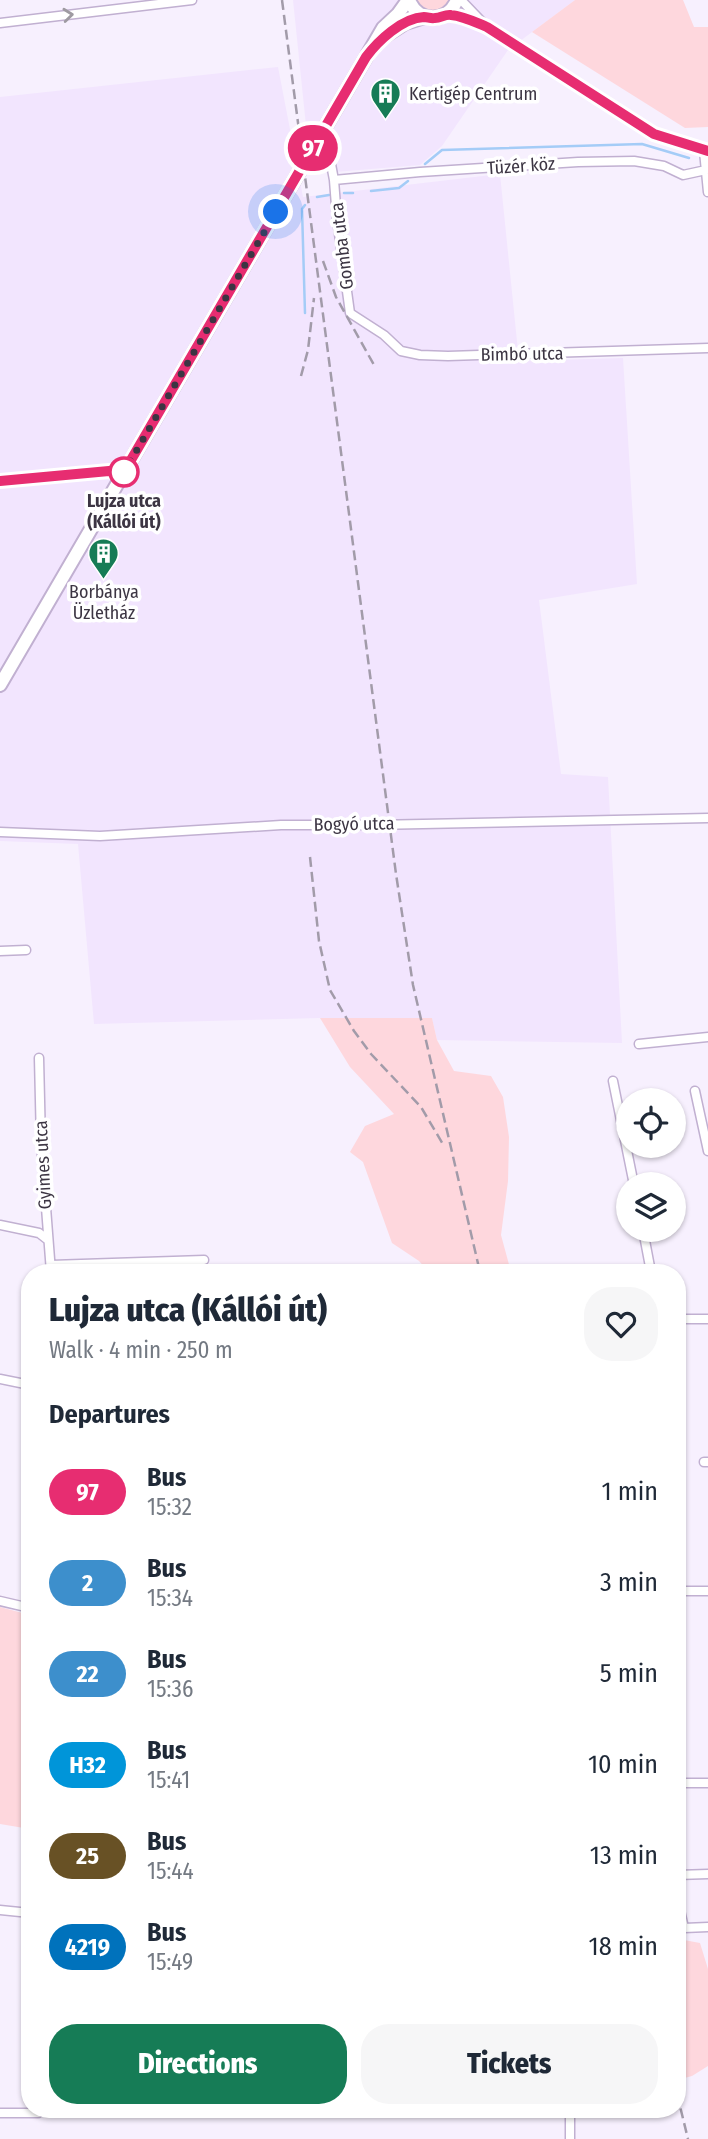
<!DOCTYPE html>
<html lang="en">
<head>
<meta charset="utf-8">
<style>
  :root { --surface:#fff; --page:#f6f6f7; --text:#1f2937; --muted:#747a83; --accent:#167c56 }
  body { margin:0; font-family:"Fira Sans Condensed",sans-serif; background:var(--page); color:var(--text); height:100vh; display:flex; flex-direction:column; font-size:26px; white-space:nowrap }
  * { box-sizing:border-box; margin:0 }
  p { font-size:23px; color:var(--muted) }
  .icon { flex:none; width:38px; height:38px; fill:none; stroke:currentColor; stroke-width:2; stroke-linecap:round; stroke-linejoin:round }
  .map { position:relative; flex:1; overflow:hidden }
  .panel { position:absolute; left:21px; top:1264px; width:665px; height:854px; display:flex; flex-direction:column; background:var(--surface); border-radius:28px; box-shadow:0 2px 5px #0004 }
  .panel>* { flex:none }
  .badge { padding:0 14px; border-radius:23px; font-size:24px; line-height:46px }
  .tools { position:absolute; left:616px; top:1088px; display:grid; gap:14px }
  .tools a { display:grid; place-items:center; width:70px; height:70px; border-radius:50%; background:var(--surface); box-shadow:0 2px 5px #0004; font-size:35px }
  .you { position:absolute; width:35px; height:35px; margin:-18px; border:5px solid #fff; border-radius:50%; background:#1a73e8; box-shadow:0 0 0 10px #1a73e833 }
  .map>.badge { position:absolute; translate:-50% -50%; box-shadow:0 0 0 4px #fff }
  h2 { padding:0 28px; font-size:26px; line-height:63px }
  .round { display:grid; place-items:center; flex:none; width:74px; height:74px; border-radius:28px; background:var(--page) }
  .overview { display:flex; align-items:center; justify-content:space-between; height:119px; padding:0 28px }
  h1 { font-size:33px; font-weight:800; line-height:52px }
  .primary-button { display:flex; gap:14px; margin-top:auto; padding:14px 28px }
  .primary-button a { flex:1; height:80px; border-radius:28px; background:var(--accent); color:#fff; font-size:28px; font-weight:800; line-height:80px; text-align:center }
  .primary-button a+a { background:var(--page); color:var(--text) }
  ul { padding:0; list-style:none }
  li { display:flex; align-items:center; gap:21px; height:91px; padding:0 28px }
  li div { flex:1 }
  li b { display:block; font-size:26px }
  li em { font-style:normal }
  li .badge { min-width:77px; font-weight:700; text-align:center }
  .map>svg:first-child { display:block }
  .built { fill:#f2e5fe }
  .green { fill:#fed7dd }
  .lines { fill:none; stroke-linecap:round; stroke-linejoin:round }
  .stream { stroke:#a4ccf7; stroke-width:2.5 }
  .street-casing { stroke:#c1b0d1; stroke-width:11 }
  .secondary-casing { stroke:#c1b0d1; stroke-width:16 }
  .street { stroke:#fff; stroke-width:8 }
  .secondary { stroke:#fff; stroke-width:12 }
  .rail { stroke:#a29ba9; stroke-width:2.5; stroke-dasharray:10 5; stroke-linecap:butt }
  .oneway { stroke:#9e9aa1 }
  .line-casing { stroke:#fff; stroke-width:16 }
  .line { stroke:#e72d71; stroke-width:10 }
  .walk { stroke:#3c3543; stroke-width:7; stroke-dasharray:0 12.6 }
  .stop-dot { fill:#fff; stroke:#e72d71; stroke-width:3.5 }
  .labels { text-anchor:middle; stroke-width:7; stroke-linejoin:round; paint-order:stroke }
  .poi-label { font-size:18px; fill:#3c3543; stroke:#fff; text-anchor:start }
  .street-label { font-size:18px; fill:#3c3543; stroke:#fff }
  .stop-label { font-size:18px; font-weight:bold; fill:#3c3543; stroke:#fff }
</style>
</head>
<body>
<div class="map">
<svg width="708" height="2139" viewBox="0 0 708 2139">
  <rect width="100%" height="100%" fill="#f7f0fe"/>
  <!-- built -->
  <path class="built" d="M293,0H575L508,50L442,146L420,165L311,174Z
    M278,67L303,197L500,174L519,361L623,358L637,584L539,600L561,774L608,777L622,1043L437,1040L432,1018H320L94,1024L78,844L0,841V97Z"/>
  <!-- green -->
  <path class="green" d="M411,0H454L433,17Z
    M575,0H683L694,27H708V127L685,128L532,32Z
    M320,1018H432L437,1040L454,1071L491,1076L503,1097L509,1137L508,1181L501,1235L511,1272H429L419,1261L392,1243L363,1162L350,1152L365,1126L394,1114L350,1067Z
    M0,1607L30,1615V1829L0,1824Z
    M677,1907L684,1940L700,1943L708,1969V2066L692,2076L677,2080Z"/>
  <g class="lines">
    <!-- stream -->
    <path class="stream" d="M425,164L442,150L642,144L689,158
      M371,191L399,188L408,181
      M344,193H353
      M317,197L329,195
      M305,205L302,209L305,313"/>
    <defs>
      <path id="street" d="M461,0L485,25
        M447,14L464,18L487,28L654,134L708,151
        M0,23L192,0
        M318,140L330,159L334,180L337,219L350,313L384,335L401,351L420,355L448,356L708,348
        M704,151L708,192
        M334,180L420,172L578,162L634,161L664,166L683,175L706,170
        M0,481L109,471L124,472
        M0,832L100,836L281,825H373L708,818
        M0,951L26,950
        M639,1044L708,1037
        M39,1058L41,1143L51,1272
        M613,1081L634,1185
        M695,1091L708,1151
        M0,1225L39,1233L48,1240
        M643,1230L651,1272
        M51,1265L204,1260
        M677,1319H708
        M0,1379L30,1385
        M704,1462H708
        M677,1591H708
        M0,1601L30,1608
        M677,1783H708
        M677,1875L708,1874
        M677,1897L684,1928L708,1927
        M0,1910L30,1913
        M0,2113H38
        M570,2139V2109"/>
      <path id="secondary" d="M409,0C418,23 447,24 457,0
        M382,38L405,23L424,17
        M0,685L383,28L398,14L408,0"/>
    </defs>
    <!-- street casing -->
    <use href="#street" class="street-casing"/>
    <!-- secondary casing -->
    <use href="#secondary" class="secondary-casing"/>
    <!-- street -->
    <use href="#street" class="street"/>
    <!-- secondary -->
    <use href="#secondary" class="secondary"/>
    <!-- rail -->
    <path class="rail" d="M282,0L396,874L413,985L480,1272
      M323,261L336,297L374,365
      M301,376L308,350L314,298
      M310,857L319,941L330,990L354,1031L371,1054L421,1107L444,1146
      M677,2094L688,2139"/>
  </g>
  <!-- one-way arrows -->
  <defs><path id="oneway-chevron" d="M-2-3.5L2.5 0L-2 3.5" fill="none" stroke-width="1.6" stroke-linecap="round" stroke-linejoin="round" transform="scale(1.75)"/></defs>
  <use class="oneway" href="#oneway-chevron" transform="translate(68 15) rotate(-6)"/>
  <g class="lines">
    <defs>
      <path id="line" d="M0,481L109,471L124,472L366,57C378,41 402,18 424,17C428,17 431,19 435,18C441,18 445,14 451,15C463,16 475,22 487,27L654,134L708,151"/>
    </defs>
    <!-- line casing -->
    <use href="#line" class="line-casing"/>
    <!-- line -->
    <use href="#line" class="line"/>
    <!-- walk -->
    <path class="walk" d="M124,472L276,212"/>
  </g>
  <!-- icons -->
  <defs>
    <symbol id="building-pin" viewBox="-11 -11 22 30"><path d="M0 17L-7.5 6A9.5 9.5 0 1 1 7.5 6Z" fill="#167c56" stroke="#fff"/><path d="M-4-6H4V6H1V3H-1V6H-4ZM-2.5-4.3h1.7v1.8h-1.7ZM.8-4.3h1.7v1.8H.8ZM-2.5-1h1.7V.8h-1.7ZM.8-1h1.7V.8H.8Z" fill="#fff"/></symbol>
  </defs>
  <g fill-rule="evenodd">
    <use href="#building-pin" x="368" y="76" width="35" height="47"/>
    <use href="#building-pin" x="86" y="536" width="35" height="47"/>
  </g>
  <!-- markers -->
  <circle class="stop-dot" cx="124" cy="472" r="14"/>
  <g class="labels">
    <!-- poi labels -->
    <g class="poi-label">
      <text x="409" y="100">Kertigép Centrum</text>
      <text x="104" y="598" text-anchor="middle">Borbánya<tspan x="104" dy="21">Üzletház</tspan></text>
    </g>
    <!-- street labels -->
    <g class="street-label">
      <text transform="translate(521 166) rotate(-4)" y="6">Tüzér köz</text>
      <text transform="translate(342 246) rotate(-97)" y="6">Gomba utca</text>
      <text transform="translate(522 354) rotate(-1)" y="6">Bimbó utca</text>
      <text transform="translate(354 824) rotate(-1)" y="6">Bogyó utca</text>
      <text transform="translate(43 1165) rotate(-93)" y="6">Gyimes utca</text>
    </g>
    <!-- stop labels -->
    <g class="stop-label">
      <text x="124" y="507">Lujza utca<tspan x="124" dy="21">(Kállói út)</tspan></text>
    </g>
  </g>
</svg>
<div class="tools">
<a><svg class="icon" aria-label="locate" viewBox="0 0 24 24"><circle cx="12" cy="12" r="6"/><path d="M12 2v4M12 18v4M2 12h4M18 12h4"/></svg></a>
<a><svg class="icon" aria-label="layers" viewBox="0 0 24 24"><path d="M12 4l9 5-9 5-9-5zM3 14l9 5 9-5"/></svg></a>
</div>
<div class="you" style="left:276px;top:212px"></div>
<b class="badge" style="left:313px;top:148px;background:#e72d71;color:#fff">97</b>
<section class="panel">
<div class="overview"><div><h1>Lujza utca (Kállói út)</h1><p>Walk · 4 min · 250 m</p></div><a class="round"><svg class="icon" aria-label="heart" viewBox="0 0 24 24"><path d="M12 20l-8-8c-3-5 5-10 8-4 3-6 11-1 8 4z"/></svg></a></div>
<h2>Departures</h2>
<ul>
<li><span class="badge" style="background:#e72d71;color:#fff">97</span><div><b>Bus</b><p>15:32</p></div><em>1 min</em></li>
<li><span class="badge" style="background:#3d8fcc;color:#fff">2</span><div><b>Bus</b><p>15:34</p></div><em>3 min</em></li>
<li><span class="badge" style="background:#3d8fcc;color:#fff">22</span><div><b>Bus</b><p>15:36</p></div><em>5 min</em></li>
<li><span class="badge" style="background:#0095d9;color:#fff">H32</span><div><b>Bus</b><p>15:41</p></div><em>10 min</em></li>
<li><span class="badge" style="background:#685125;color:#fff">25</span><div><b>Bus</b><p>15:44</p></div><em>13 min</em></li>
<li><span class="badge" style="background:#0072bc;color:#fff">4219</span><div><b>Bus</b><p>15:49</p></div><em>18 min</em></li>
</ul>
<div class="primary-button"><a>Directions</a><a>Tickets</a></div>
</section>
</div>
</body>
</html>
